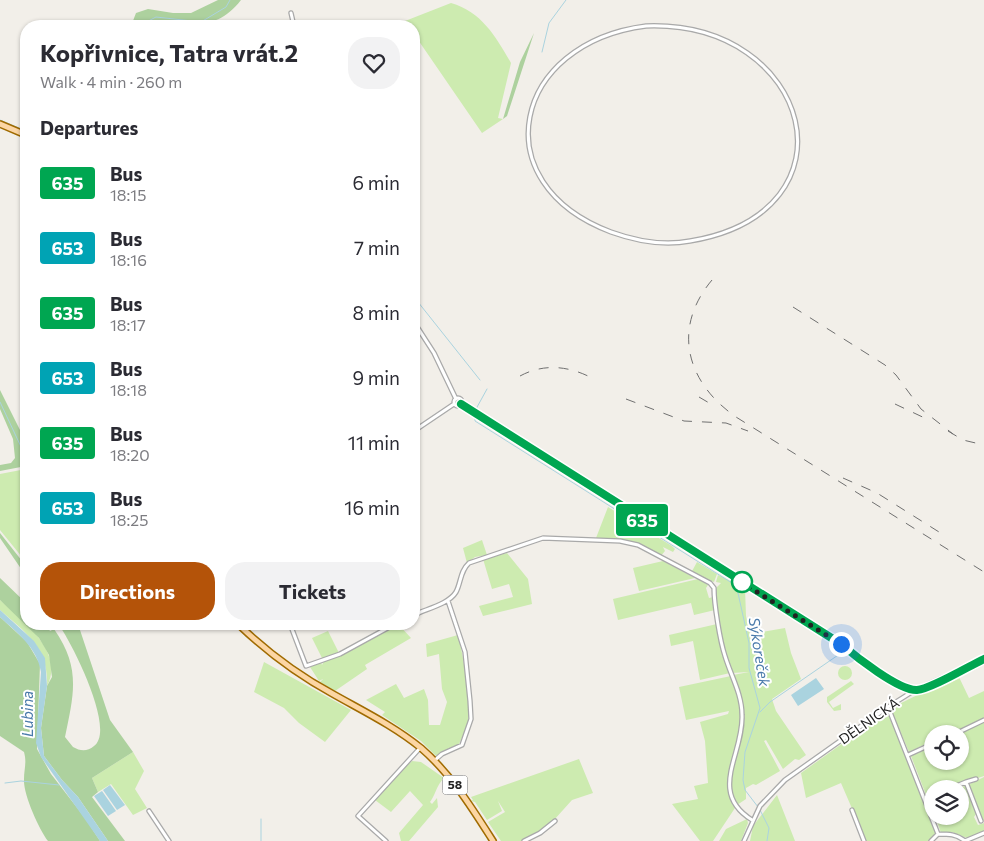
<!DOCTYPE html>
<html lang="en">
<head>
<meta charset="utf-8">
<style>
  :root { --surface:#fff; --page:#f2f2f3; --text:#2b2b33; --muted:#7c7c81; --accent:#b45309 }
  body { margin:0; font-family:Commissioner,sans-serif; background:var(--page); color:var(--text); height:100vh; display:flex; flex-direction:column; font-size:19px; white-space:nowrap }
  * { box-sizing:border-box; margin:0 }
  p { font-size:16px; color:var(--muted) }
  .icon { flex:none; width:28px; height:28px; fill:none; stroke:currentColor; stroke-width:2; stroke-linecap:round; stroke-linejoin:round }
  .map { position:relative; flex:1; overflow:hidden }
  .details { position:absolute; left:20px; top:20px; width:400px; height:610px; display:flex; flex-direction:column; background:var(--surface); border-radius:20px; box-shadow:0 1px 4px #0004 }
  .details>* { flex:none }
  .badge { padding:0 10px; border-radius:4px; font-size:18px; line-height:32px }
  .controls { position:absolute; left:924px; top:725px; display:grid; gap:10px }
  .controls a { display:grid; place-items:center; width:45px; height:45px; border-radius:50%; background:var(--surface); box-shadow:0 1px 4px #0004; font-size:25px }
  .you { position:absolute; width:25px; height:25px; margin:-12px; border:4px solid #fff; border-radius:50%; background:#1a73e8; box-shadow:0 0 0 8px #1a73e833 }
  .map>.badge { position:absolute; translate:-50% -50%; box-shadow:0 0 0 2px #fff }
  h2 { padding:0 20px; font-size:19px; line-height:45px }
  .round { display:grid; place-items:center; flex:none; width:52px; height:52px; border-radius:20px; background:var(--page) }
  .head { display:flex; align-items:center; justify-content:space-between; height:85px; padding:0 20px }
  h1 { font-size:24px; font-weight:700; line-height:38px }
  .primary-button { display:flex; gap:10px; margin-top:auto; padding:10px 20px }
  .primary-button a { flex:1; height:58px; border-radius:20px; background:var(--accent); color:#fff; font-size:20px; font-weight:700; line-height:58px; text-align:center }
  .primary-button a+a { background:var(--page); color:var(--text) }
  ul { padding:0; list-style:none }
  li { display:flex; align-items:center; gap:15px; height:65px; padding:0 20px }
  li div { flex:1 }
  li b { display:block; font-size:19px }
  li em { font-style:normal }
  li .badge { min-width:55px; font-weight:700; text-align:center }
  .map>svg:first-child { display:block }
  .grass { fill:#cdebb0 }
  .forest { fill:#add19e }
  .water { fill:#aad3df }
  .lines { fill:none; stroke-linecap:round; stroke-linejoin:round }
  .stream { stroke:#aad3df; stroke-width:1 }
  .minor-casing { stroke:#a9a9a9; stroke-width:5.5 }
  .primary-casing { stroke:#a06b00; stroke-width:8 }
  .minor { stroke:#fff; stroke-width:3 }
  .primary { stroke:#fcd6a4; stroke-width:5 }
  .rail { stroke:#707070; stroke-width:1; stroke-dasharray:10 10; stroke-linecap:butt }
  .line-casing { stroke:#fff; stroke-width:11 }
  .line { stroke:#00a651; stroke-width:8 }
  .walk { stroke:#222; stroke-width:5; stroke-dasharray:0 9 }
  .stop-dot { fill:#fff; stroke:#00a651; stroke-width:2.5 }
  .labels { text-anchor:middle; stroke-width:4; stroke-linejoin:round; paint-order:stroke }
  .shield { fill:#fff; stroke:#646464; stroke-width:1 }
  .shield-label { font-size:12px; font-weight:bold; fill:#222 }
  .street-label { font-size:14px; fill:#222; stroke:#fff }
  .water-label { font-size:15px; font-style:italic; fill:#4a7aab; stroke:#fff }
</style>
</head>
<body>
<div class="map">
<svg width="984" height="841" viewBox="0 0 984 841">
  <rect width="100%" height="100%" fill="#f2efe9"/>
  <!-- grass -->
  <path class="grass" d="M451,3C482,12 496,37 511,63L498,118L503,119L482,133L414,34V26H409L405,21Z
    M26,469V562L0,530V474Z
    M608,507L672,546L675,549L673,552L663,547L665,551L660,557C633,542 627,539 596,538Z
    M482,540L487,555L475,557L467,563L463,548Z
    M507,553L528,579L532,604L483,616L479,606L513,597L509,584L492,589L483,559Z
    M663,561L695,578L639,591L633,568Z
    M697,562L717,574L714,582L691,573Z
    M718,575L745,588L746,616L750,634L785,628L791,653L801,679L772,699L776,711L806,755L799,760L795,759L783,769L766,740L764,741L780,771L756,785L753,784L746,788V799L737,805C722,776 742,748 744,717C744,703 738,689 733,675L749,672L732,673L727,660L721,634L716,597V588L721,583L716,582Z
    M698,579L708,585L706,588L709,598L713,597L715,610L694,615L691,603L618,620L613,599Z
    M0,600C23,621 65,652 47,686C49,648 26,633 0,610Z
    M398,624L411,638L365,665L367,669L335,691L320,682L323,679L319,681L310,667L321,662L322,665L324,661L354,649Z
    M717,624L721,649L730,673L700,680L693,641L671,646L669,635Z
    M328,631L339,653L323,660L312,638Z
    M458,635C463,655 472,703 468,722C466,730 462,737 459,744L441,752L436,756L421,741L382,715L385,712L366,700L396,684L404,698L424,689L428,700L429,725H440L447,702L442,689L439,654L427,657L426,644Z
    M264,662L351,710L325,742L299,723L284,708L254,692Z
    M838 673a7 7 0 1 1 14 0a7 7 0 1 1-14 0Z
    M958,675L969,698L984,691V718L949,734H932V741L909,752L892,712L893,707Z
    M731,676C734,687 740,698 741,710C745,746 716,770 735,808L713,841H700L672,804L698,799L694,786L708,783L705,741L700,722L728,714L729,711L686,720L679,687Z
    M851,681L854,684L829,702L833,708L841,704V710L834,711L827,702V697Z
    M885,713H888L936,834L929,841H866L841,783L806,798L801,773Z
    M984,722V776L944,789H932V793L926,795L911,756L932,746V761H960L959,734Z
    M133,752L144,771L135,789L147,808L133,815L111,784L98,792L92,778Z
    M579,759L593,793L572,800L554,820L537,834L522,841H501L488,822L505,812L498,801L502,811L487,820L475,802L471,801L473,800L471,797Z
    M412,761L421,762L444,778C436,786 436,794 430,802L432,804L437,798L438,807L409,841H401L399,833L423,805L410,791L391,812L375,800L392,779L396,778V775Z
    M984,777V822L968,785Z
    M965,786L976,814L974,817L978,825L984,823V831L967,838L952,832L941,833L935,816H960V789H955Z
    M777,795L795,841H750L753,826Z
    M747,819L748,823L741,841H719L726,829Z"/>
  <!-- forest -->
  <path class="forest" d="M218,0H241C217,31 193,24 158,21L150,26H131L136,13L148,9L173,13H191Z
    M534,33L507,116L503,119L520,62Z
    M0,390L26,442V466L0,471V465L11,463L15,458L13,439L0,409Z
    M0,533L26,566V576L0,538Z
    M0,578L26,603V624H46L50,631L54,629C81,668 74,693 65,737L73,747C80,751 87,752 94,746C116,730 73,646 61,628L62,624H78L110,720L133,752L92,778L98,792L92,797L125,841H108L78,797L62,780L44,756L41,728L47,686L52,677L49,655L39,638L0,600Z
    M0,617L27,642L40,664L37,749L51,774L85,818L100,841H48C39,829 23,794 24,779C24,769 27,763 24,752L0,736Z"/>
  <!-- water -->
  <path class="water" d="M0,610L34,641L45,658L47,686L41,728L44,756L62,780L78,797L108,841H100L41,757L36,743L41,672C37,647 17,633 0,617Z
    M816,678L824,689L798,706L791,695Z
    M110,785L125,805L117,810L103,790Z
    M102,791L116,811L108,816L94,796Z"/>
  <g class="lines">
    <!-- stream -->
    <path class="stream" d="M139,26L156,17L201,22L226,7L230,0
      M542,52L549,23L566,0
      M0,120L26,131
      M414,297L480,380
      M0,402L23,451L25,459
      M476,409L487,389
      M475,419V421L732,583L738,593L749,643V668L760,708L745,752L743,780L745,790L758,807
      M760,712L770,702L844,651
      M5,783L21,781L59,785
      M760,810L769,828L767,841
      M261,841V819"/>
    <defs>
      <path id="minor" d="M291,13L294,26
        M646,26C812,20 863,212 690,241C664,246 636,241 611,232C481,183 513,43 646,26Z
        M414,322L434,353L456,399
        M454 402a4 4 0 1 1 8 0a4 4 0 1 1-8 0Z
        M461,405L841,644L867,666L915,690
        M414,431L454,404
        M414,615C426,609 449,604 456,592C461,583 460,571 469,563L543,538L620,541L638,545L710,583L714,588C714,604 720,641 725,656C731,676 742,694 742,715C744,754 707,792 752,820
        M290,624L306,666L340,654L395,624
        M888,707L938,834
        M955,734L984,720
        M908,755L932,744
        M434,761L442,754L462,745L471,719L470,701L465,652L448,601
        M966,782L976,779
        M949,789L966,782L981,821
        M925,798L932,795
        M852,810L864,841
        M149,811L169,841
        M386,841L358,816L420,748
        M524,841L540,833L555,821
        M744,841L760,806L785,780L888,707L915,690L984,659
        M931,841L938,834C949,834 956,834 965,841
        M965,841L984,833"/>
      <path id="primary" d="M0,124L26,135
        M238,624C267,652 298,675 333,694C363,711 394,726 421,748C451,774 472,808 493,841"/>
    </defs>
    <!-- minor casing -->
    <use href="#minor" class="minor-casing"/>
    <!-- primary casing -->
    <use href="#primary" class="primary-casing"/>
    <!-- minor -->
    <use href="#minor" class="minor"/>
    <!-- primary -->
    <use href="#primary" class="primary"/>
    <!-- rail -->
    <path class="rail" d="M712,280C671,329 687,383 736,417L984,572
      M793,307L885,365L896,375L921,409L953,434
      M520,376C544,363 569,366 592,378
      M699,397L716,407
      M626,399L684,421L726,423L748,431
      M895,404L931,421
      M948,431L963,440L984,445
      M843,478L877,493L947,537"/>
  </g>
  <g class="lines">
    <defs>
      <path id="line" d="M461,404L841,644C855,656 899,691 917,690C931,689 969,666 984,659"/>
    </defs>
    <!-- line casing -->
    <use href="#line" class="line-casing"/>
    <!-- line -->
    <use href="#line" class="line"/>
    <!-- walk -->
    <path class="walk" d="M742,582L738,580L841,644"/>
  </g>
  <!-- markers -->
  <circle class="stop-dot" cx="742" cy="582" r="10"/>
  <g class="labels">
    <!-- shield labels -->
    <rect class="shield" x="442.5" y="775.5" width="25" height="19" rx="4"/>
    <g class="shield-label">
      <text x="455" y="789">58</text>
    </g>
    <!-- street labels -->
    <g class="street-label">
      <text transform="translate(869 721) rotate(-35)" y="5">DĚLNICKÁ</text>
    </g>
    <!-- water labels -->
    <g class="water-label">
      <text transform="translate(759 652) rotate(81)" y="5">Sýkoreček</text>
      <text transform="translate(28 714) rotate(-90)" y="5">Lubina</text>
    </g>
  </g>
</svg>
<div class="controls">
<a><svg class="icon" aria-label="locate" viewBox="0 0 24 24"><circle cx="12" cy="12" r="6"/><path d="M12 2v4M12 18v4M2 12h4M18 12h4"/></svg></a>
<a><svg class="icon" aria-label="layers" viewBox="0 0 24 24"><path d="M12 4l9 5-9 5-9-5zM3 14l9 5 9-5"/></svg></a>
</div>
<div class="you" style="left:841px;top:644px"></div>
<b class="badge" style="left:642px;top:520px;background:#00a651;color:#fff">635</b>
<section class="details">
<div class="head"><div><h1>Kopřivnice, Tatra vrát.2</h1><p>Walk · 4 min · 260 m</p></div><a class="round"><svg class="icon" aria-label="heart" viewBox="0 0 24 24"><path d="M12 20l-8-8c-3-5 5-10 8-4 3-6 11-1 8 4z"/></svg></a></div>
<h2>Departures</h2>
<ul>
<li><span class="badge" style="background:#00a651;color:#fff">635</span><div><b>Bus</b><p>18:15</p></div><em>6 min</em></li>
<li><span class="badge" style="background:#00a3b4;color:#fff">653</span><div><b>Bus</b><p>18:16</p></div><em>7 min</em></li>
<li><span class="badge" style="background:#00a651;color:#fff">635</span><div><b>Bus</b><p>18:17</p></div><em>8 min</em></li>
<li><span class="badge" style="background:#00a3b4;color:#fff">653</span><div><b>Bus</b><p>18:18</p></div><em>9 min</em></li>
<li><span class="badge" style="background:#00a651;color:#fff">635</span><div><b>Bus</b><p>18:20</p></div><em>11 min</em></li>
<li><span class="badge" style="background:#00a3b4;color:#fff">653</span><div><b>Bus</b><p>18:25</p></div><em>16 min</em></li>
</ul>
<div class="primary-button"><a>Directions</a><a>Tickets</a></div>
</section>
</div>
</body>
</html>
